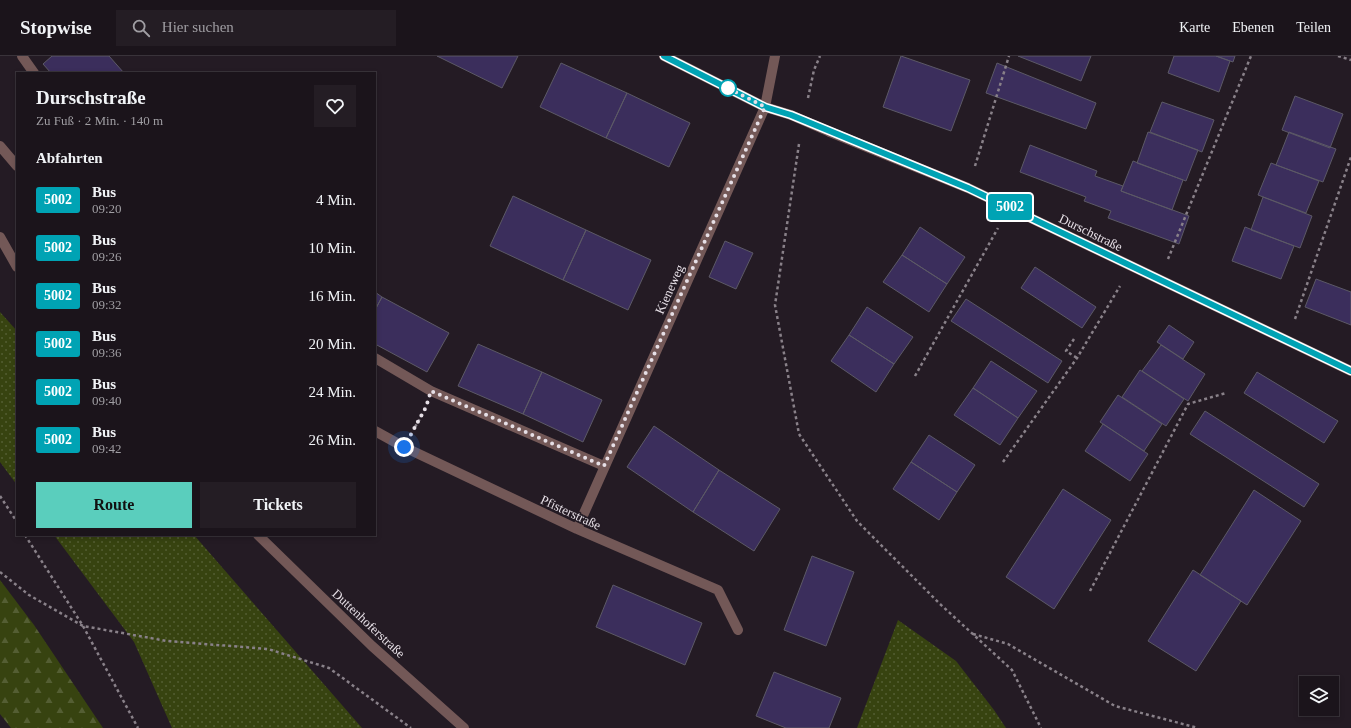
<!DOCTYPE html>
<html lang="de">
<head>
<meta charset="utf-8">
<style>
  :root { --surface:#1b141b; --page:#241d24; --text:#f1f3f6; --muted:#a09ea3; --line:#39333a; --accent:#5acebd }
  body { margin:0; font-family:"Times New Roman",serif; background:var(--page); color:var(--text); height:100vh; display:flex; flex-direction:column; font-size:15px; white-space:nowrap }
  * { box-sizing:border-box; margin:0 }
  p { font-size:13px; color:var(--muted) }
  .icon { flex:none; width:22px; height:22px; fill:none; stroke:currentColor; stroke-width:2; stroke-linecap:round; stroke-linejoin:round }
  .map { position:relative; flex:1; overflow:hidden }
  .details { position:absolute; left:16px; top:16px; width:360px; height:464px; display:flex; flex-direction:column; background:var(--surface); border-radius:0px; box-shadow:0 2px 6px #0003,0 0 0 1px var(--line) }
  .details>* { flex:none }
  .badge { padding:0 8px; border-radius:3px; font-size:14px; line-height:26px }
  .controls { position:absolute; left:1299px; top:620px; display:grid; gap:8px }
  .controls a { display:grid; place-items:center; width:40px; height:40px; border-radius:0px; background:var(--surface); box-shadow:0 2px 6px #0003,0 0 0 1px var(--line); font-size:20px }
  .you { position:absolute; width:20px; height:20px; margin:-10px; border:3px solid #fff; border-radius:50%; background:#1a73e8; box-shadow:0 0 0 6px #1a73e833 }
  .map>.badge { position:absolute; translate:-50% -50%; box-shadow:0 0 0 2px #fff }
  h2 { padding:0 20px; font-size:15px; line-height:36px }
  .round { display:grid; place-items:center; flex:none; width:42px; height:42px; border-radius:0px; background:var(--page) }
  .headline { display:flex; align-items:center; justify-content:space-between; height:68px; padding:0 20px }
  h1 { font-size:19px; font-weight:700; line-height:30px }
  .button { display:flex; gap:8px; margin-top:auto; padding:8px 20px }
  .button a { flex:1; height:46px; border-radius:0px; background:var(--accent); color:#111; font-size:16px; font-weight:700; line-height:46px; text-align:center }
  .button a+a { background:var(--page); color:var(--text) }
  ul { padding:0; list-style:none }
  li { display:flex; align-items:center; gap:12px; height:48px; padding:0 20px }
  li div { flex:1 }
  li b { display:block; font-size:15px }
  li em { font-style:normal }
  li .badge { min-width:44px; font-weight:700; text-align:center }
  header { display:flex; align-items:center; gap:24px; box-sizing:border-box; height:56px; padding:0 20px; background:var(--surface); border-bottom:1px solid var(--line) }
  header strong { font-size:19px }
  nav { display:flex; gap:22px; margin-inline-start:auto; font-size:14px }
  .search { width:280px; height:36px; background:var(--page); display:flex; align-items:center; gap:10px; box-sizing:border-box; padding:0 14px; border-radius:0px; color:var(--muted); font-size:15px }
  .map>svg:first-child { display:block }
  .forest { fill:url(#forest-firs) }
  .garden { fill:url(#garden-dots) }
  .building { fill:#3b2e5c; stroke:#5c5966 }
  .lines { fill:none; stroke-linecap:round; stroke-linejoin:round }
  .path { stroke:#898189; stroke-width:2.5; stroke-dasharray:3 3; stroke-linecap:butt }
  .lane { stroke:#735857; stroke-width:10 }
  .street { stroke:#735857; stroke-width:10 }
  .street-bridge { stroke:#735857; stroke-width:10 }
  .line-casing { stroke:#fff; stroke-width:9 }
  .line { stroke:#00a3b4; stroke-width:6 }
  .walk { stroke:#e6dfe6; stroke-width:4; stroke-dasharray:0 7.2 }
  .stop-dot { fill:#fff; stroke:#00a3b4; stroke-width:2 }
  .labels { text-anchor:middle; stroke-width:3.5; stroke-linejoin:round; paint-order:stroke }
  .street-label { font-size:13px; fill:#e6dfe6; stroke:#241b24 }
</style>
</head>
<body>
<header>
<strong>Stopwise</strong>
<div class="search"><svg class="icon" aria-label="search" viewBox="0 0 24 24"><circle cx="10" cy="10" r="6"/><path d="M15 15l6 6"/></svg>Hier suchen</div>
<nav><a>Karte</a><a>Ebenen</a><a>Teilen</a></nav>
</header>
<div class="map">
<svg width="1351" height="672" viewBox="0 0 1351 672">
  <defs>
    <pattern id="forest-firs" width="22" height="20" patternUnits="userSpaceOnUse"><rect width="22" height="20" fill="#374310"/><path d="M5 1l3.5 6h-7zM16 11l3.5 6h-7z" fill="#545e33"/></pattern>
    <pattern id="garden-dots" width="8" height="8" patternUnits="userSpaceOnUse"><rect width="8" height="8" fill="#374310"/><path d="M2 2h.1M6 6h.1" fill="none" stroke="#545e33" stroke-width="1.8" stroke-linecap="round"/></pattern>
  </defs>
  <rect width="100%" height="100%" fill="#241b24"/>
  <!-- forest -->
  <path class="forest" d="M0,524L34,569L103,672H11L0,658Z"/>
  <!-- garden -->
  <path class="garden" d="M0,256L17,275V429L0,406Z
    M54,479H194L362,672H172L134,586Z
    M898,564L956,605L994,654L1006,672H857Z"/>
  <!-- building -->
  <path class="building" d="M52,0H109L124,17H51L43,8Z
    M437,0H518L502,32Z
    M901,0L970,24L951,75L883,51Z
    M1018,0H1091L1081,25Z
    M1174,0H1216L1230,5L1219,36L1168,17Z
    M1216,0H1235L1233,6Z
    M561,7L627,37L606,82L540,51Z
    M997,7L1096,47L1086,73L986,37Z
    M627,37L690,67L669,111L606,82Z
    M1295,40L1343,58L1330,92L1282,74Z
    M1162,46L1214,64L1202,96L1150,76Z
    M1148,76L1198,94L1186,125L1137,107Z
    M1289,76L1336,93L1323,126L1276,109Z
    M1030,89L1097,115L1095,120L1123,130L1121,135L1189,160L1179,188L1108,162L1111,155L1084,145L1086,141L1020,116Z
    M1133,105L1183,124L1172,154L1121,135Z
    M1271,107L1319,125L1306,157L1258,139Z
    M513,140L586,174L563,224L490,190Z
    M1263,141L1312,160L1300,192L1251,174Z
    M920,171L965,201L947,228L902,199Z
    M1245,171L1294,190L1281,223L1232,205Z
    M586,174L651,204L628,254L563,224Z
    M725,185L753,197L736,233L709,221Z
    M902,199L947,228L929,256L883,226Z
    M1035,211L1096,251L1082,272L1021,232Z
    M1316,223L1351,236V269L1305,251Z
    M375,236L382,241L375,254Z
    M382,241L449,277L427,316L375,288V254Z
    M966,243L1062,305L1048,327L951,265Z
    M867,251L913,281L894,308L849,279Z
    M1169,269L1194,286L1183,303L1157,286Z
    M849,279L894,308L876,336L831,305Z
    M478,288L542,316L523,358L458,330Z
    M1161,289L1205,318L1188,345L1142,315Z
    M991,305L1037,335L1018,362L973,332Z
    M1140,314L1184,343L1166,370L1122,341Z
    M542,316L602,344L583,386L523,358Z
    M1257,316L1338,365L1324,387L1244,337Z
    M973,332L1018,362L1000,389L954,359Z
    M1118,339L1162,368L1144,395L1100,366Z
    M1205,355L1319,428L1304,451L1190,378Z
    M1103,368L1148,398L1130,425L1085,395Z
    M654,370L719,414L693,456L627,411Z
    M929,379L975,409L957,436L911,406Z
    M911,406L957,436L939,464L893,433Z
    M719,414L780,453L754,495L693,456Z
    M1063,433L1111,464L1054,553L1006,521Z
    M1254,434L1301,465L1247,549L1200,519Z
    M812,500L854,516L826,590L784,574Z
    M1193,514L1241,545L1196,615L1148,585Z
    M613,529L702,567L685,609L596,571Z
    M774,616L841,642L829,672H786L756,660Z"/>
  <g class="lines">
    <!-- path -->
    <path class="path" d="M1338,0L1351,4
      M808,42L814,14L820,0
      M799,88L775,249L799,378L857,465L940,548L1012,614L1041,672
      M975,110L1009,0
      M1168,203L1251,0
      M1295,263L1351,101
      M1074,283L1066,295L1077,302
      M915,320L998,172
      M415,371L424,356
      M1003,406L1077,302L1120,230
      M0,440L17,466
      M25,479L83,570L138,672
      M0,516L29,539L83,570L167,585L268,593L329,612L411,672
      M1090,535L1188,348L1226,337
      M973,578L1008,588L1115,650L1198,672"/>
    <!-- lane -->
    <path class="lane" d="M22,0L34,17
      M375,302L431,335L604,410"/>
    <!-- street -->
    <path class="street" d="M664,0L765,51L791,59
      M830,76L968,132L1351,315
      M0,90L17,110
      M0,181L17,211
      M375,375L404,391L577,473L718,534L738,574
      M577,473L765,51L775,0
      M258,479L372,590L464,672"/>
    <!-- street-bridge -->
    <path class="street-bridge" d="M791,59L830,76"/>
  </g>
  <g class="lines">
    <defs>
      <path id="line" d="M664,0L765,51L791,59L968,132L1351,315"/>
    </defs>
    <!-- line casing -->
    <use href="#line" class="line-casing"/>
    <!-- line -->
    <use href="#line" class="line"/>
    <!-- walk -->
    <path class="walk" d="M404,391L426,351L431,335L604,410L765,51L728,32"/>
  </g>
  <!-- markers -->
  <circle class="stop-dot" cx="728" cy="32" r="8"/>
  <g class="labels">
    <!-- street labels -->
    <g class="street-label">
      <text transform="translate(1091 176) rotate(26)" y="5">Durschstraße</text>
      <text transform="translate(669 233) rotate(-66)" y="5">Kieneweg</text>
      <text transform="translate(571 456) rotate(25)" y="5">Pfisterstraße</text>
      <text transform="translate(369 567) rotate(43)" y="5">Duttenhoferstraße</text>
    </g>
  </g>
</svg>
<div class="controls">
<a><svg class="icon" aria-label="layers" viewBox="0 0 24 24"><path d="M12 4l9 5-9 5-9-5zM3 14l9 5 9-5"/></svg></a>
</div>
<div class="you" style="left:404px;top:391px"></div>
<b class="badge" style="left:1010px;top:151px;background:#00a3b4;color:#fff">5002</b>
<section class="details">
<div class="headline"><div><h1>Durschstraße</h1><p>Zu Fuß · 2 Min. · 140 m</p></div><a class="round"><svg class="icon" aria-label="heart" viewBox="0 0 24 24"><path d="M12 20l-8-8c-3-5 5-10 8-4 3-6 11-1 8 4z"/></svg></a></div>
<h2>Abfahrten</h2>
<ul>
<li><span class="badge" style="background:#00a3b4;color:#fff">5002</span><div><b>Bus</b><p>09:20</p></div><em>4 Min.</em></li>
<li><span class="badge" style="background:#00a3b4;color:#fff">5002</span><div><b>Bus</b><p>09:26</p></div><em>10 Min.</em></li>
<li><span class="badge" style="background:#00a3b4;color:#fff">5002</span><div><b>Bus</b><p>09:32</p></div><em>16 Min.</em></li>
<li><span class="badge" style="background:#00a3b4;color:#fff">5002</span><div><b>Bus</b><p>09:36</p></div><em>20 Min.</em></li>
<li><span class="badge" style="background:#00a3b4;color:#fff">5002</span><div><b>Bus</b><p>09:40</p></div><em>24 Min.</em></li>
<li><span class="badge" style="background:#00a3b4;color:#fff">5002</span><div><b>Bus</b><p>09:42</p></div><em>26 Min.</em></li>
</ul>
<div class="button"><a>Route</a><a>Tickets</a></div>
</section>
</div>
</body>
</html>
